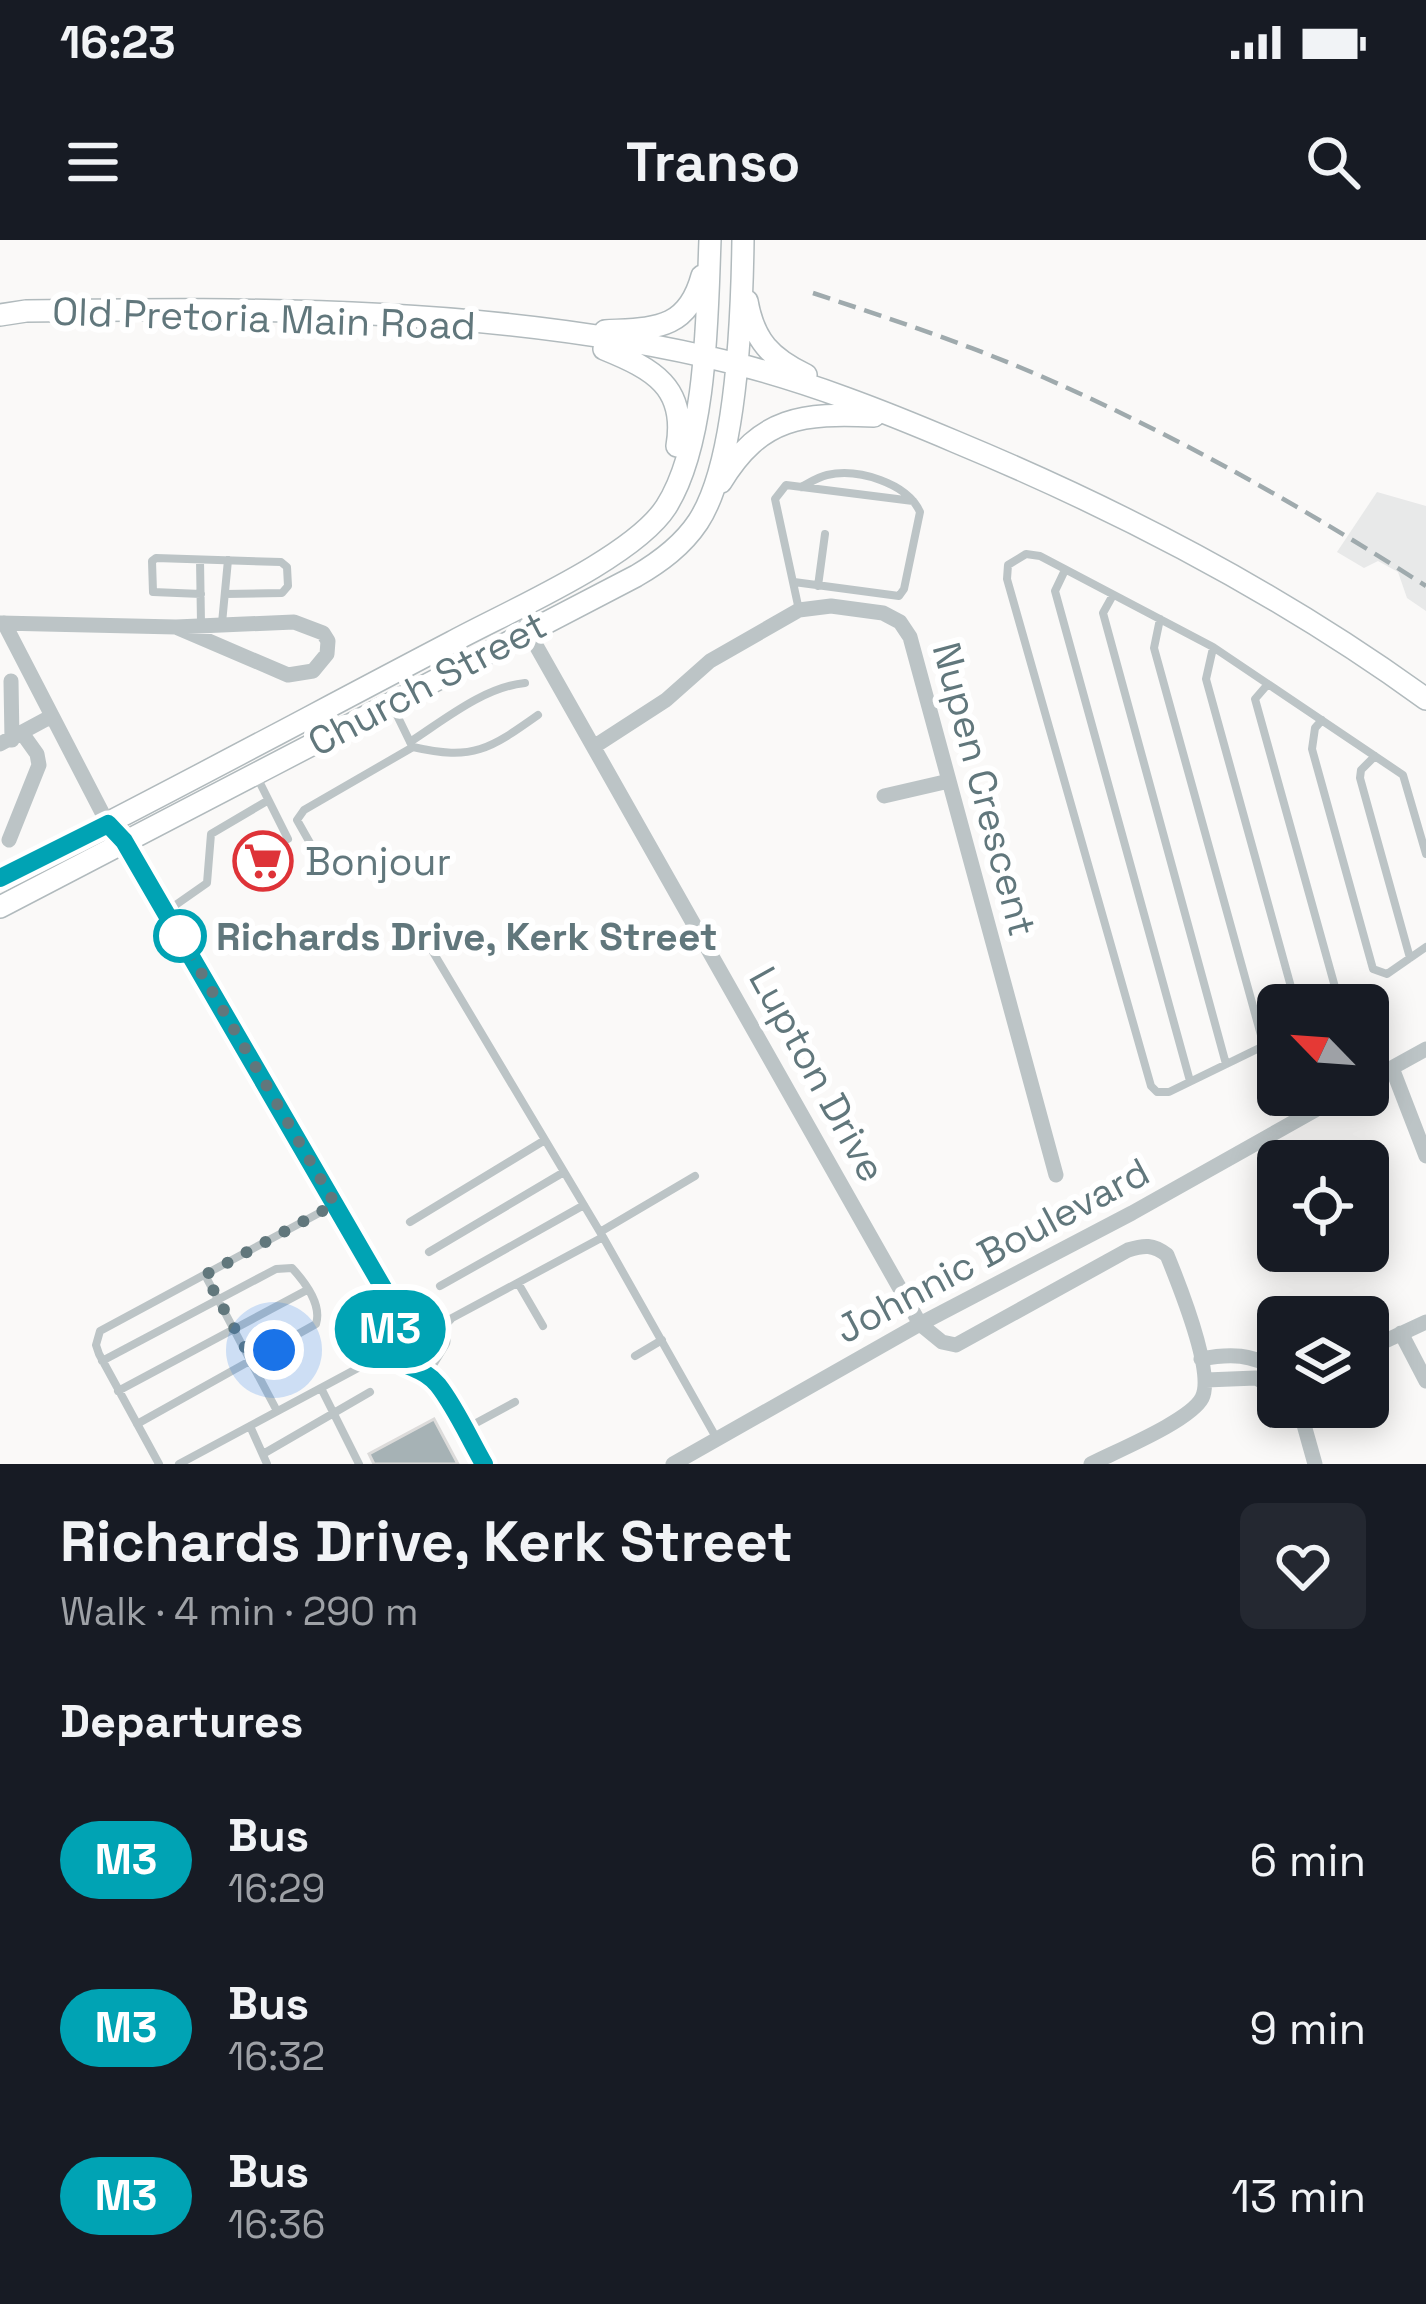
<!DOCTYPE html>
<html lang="en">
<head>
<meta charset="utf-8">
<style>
  :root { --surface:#171b24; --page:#242831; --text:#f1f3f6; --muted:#9ea1a6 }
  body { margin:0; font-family:"Space Grotesk",sans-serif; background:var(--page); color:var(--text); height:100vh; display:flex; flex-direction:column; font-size:45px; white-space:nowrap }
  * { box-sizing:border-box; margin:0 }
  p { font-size:39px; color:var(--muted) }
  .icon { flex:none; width:66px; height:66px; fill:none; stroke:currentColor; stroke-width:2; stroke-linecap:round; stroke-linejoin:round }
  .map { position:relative; height:1224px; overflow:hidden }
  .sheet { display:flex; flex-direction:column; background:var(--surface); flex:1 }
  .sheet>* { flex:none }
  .badge { padding:0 24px; border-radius:39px; font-size:42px; line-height:78px }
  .needle { width:78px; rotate:295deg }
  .controls { position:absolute; left:1257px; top:744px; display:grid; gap:24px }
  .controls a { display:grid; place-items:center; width:132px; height:132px; border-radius:18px; background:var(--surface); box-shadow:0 6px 30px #0003; font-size:60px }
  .you { position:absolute; width:60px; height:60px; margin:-30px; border:9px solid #fff; border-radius:50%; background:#1a73e8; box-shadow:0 0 0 18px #1a73e833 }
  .map>.badge { position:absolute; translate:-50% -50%; box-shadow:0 0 0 6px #fff }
  h2 { padding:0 60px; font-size:45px; line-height:108px }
  .round { display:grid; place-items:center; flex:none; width:126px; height:126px; border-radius:18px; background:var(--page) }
  .head { display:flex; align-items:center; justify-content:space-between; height:204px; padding:0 60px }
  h1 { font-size:57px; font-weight:600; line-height:90px }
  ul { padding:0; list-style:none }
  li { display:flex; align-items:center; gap:36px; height:168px; padding:0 60px }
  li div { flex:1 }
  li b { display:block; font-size:45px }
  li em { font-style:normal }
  li .badge { min-width:132px; font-weight:700; text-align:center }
  .status { display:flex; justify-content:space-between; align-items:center; height:84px; padding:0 60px; background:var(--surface); direction:ltr }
  .status svg { height:33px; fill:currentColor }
  header { display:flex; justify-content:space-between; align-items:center; height:156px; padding:0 60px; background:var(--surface); font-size:54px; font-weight:600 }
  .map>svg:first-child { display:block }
  .built { fill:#e8e9e9 }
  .building { fill:#a6b2b5; stroke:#dcdbda; stroke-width:3 }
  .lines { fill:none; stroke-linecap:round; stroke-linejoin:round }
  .secondary-casing { stroke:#b1babd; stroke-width:24 }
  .service { stroke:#bcc4c6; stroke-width:8 }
  .minor { stroke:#bcc4c6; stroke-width:15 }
  .tertiary { stroke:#bcc4c6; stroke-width:21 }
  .secondary { stroke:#fff; stroke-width:21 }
  .rail { stroke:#9faaad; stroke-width:4.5; stroke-dasharray:18 9; stroke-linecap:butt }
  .line-casing { stroke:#fff; stroke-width:27 }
  .line { stroke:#00a3b4; stroke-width:18 }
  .walk { stroke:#61777c; stroke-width:12; stroke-dasharray:0 21.6 }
  .stop-dot { fill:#fff; stroke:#00a3b4; stroke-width:6 }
  .labels { text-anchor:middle; stroke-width:12; stroke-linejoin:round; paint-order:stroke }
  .street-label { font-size:39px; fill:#61777c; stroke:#fff }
  .poi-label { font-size:39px; fill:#61777c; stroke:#fff; text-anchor:start }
  .stop-label { font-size:39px; font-weight:bold; fill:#61777c; stroke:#fff; text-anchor:start }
</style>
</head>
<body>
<div class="status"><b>16:23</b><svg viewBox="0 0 49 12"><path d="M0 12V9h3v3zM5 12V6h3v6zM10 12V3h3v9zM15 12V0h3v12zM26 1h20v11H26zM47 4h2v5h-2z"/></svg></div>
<header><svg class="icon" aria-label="menu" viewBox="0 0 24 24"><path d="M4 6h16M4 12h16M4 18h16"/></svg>Transo<svg class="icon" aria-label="search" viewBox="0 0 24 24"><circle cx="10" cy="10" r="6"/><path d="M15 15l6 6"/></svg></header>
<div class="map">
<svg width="1426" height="1224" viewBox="0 0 1426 1224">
  <rect width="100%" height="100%" fill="#faf9f8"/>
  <!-- built -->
  <path class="built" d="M1377,252L1426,266V371L1407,358L1398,332L1378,321L1364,328L1337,312Z"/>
  <!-- building -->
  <path class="building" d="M434,1179L458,1224H374L369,1214Z"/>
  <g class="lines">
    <defs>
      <path id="secondary" d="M747,61C754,101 771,118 806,135
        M0,75L26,71C261,68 503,66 733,123C809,142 883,171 956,202C1122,271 1280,353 1426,459
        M605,91C654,88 687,91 702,36
        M604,109C653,129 687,147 677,206
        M721,242C761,176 803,173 874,176
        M0,638C152,562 301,481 452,402C507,372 633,318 666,267C707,203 707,76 710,0
        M0,667L636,336C660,322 682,306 698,282C737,223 742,72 743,0"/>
    </defs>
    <!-- secondary casing -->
    <use href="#secondary" class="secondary-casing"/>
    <!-- service -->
    <path class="service" d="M200,320L201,383
      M1065,330L1055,351L1190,841
      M794,342L899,356L904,349L920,272C907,243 858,228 827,235C818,237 809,243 801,247
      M818,346L825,294
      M201,354L153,352L152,321L156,318L281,322L287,327L288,346L282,353L225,354
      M1113,355L1103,373L1226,824
      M799,370L775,259L786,245L913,261
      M1160,379L1154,408L1264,806
      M222,383L228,320
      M1213,408L1206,439L1296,765
      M1268,444L1255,459L1340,765
      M392,465L412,506
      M1322,480L1315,488L1312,509L1373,729L1387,734L1426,707
      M410,502C444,480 484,447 525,443
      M1375,516L1361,530L1360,538L1410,718
      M258,539L288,599
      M314,610L297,580L304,570L413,507C473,521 490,509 538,475
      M167,671L207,643L211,594L267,561
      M427,702L603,997L717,1199
      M1278,799L1169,852H1157L1151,846L1007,339L1008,325L1026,314L1040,316L1213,407L1403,535L1426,614
      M410,982L545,900
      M600,992L695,936
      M429,1012L564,932
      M205,1035L277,1171
      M518,1043L543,1086
      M440,1046L584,965
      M439,1092L452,1078L603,997
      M635,1116L662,1100
      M102,1121L276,1029L292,1028C305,1042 322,1065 316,1084L137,1184
      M321,1148L359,1224
      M118,1151L307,1050
      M250,1186L267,1224
      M465,1189L515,1162
      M263,1214L370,1152
      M159,1224L99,1114L96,1105L100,1091L334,965
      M179,1224L373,1120L383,1109"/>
    <!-- minor -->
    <path class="minor" d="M0,383L176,387L294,382L323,393L328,401L327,414L313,431L288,435L176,387
      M4,383L108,584
      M525,386L920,1084L942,1102L956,1105L1128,1010C1144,1005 1153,1004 1167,1015C1178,1042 1215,1133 1202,1158C1190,1181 1116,1211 1091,1224
      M11,441L12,500
      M0,504L52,476
      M595,506L666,460L710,421L799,370L831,366L883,373L900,382L910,397L1056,935
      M884,556L949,541
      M9,600L39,525L37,514L22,493
      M1392,828L1426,916
      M1368,841L1426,809
      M1401,1093L1426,1141
      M1368,1109L1426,1082
      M1201,1119C1231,1113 1251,1114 1278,1130
      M1206,1140L1256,1138L1278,1150
      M1299,1167L1315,1224
      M673,1224L920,1084L1132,973L1342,855"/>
    <!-- tertiary -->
    <path class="tertiary" d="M108,584L124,601L389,1058L434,1084L440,1101L426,1124L409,1127L390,1112L389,1058
      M418,1127L437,1143L484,1224"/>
    <!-- secondary -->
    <use href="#secondary" class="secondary"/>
    <!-- rail -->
    <path class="rail" d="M813,53C897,81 982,109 1063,146C1190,203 1309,271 1426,346"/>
  </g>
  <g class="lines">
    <defs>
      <path id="line" d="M0,638L108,584L124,601L389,1058L390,1112C403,1129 423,1126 438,1145C456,1168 469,1198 484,1224"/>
    </defs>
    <!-- line casing -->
    <use href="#line" class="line-casing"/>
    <!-- line -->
    <use href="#line" class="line"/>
    <!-- walk -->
    <path class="walk" d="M180,696L335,964L205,1035L253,1122L274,1110"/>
  </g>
  <!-- icons -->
  <defs>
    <symbol id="supermarket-ring" viewBox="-11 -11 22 22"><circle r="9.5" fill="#fff" stroke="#de3338" stroke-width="1.5"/><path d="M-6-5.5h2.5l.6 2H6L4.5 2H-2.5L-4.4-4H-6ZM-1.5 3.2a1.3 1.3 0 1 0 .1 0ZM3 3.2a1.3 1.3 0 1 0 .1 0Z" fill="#de3338"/></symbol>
  </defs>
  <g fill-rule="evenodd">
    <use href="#supermarket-ring" x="230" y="588" width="66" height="66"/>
  </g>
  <!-- markers -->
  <circle class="stop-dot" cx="180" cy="696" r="24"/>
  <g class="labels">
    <!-- street labels -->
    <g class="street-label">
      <text transform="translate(264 78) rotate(2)" y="14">Old Pretoria Main Road</text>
      <text transform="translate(427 443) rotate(-28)" y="14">Church Street</text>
      <text transform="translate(985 549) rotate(75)" y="14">Nupen Crescent</text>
      <text transform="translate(818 834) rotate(61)" y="14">Lupton Drive</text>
      <text transform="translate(992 1010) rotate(-28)" y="14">Johnnic Boulevard</text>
    </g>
    <!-- poi labels -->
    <g class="poi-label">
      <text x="305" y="635">Bonjour</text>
    </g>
    <!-- stop labels -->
    <g class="stop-label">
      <text x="216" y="710">Richards Drive, Kerk Street</text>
    </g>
  </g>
</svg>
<div class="controls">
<a><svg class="needle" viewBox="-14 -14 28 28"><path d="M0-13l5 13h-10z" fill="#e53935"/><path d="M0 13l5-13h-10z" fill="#9ea1a6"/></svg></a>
<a><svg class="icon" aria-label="locate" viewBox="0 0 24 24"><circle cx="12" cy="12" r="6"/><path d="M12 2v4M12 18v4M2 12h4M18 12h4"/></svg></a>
<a><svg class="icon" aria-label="layers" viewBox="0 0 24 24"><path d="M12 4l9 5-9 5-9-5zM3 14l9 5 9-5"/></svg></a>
</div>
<div class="you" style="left:274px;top:1110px"></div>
<b class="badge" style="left:390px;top:1089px;background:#00a3b4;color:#fff">M3</b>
</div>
<section class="sheet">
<div class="head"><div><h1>Richards Drive, Kerk Street</h1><p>Walk · 4 min · 290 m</p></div><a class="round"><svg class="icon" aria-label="heart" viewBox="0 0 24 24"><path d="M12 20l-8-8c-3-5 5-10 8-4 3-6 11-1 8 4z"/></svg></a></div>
<h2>Departures</h2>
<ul>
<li><span class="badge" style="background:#00a3b4;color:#fff">M3</span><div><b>Bus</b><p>16:29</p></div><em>6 min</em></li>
<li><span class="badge" style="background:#00a3b4;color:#fff">M3</span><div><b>Bus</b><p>16:32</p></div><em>9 min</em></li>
<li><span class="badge" style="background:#00a3b4;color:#fff">M3</span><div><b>Bus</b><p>16:36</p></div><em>13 min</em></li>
</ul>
</section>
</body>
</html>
